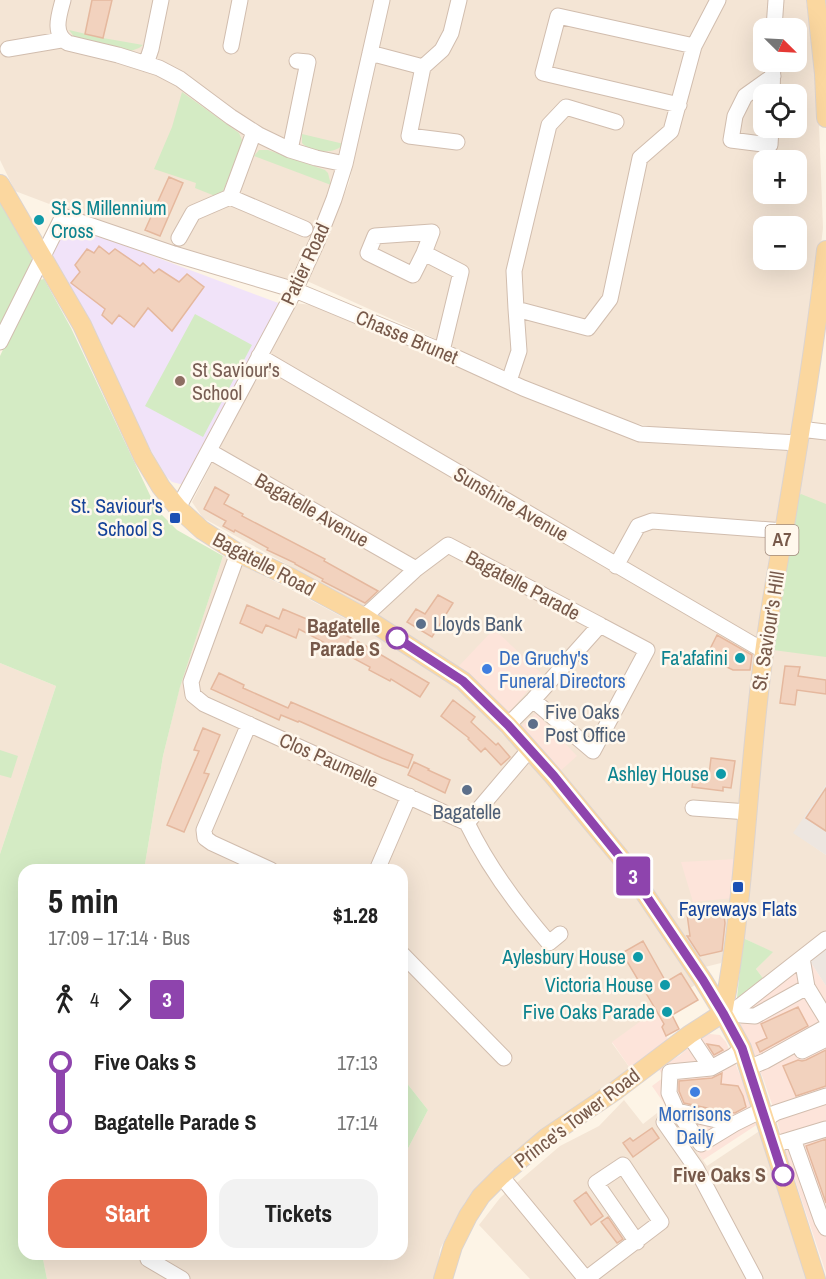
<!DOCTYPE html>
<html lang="en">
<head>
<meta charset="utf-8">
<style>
  :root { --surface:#fff; --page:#f2f2f2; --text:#222; --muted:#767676; --accent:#e76b4b }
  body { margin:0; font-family:"Archivo Narrow",sans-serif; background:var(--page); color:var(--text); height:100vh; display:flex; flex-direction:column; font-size:22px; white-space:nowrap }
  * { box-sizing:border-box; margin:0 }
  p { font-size:20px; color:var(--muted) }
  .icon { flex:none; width:33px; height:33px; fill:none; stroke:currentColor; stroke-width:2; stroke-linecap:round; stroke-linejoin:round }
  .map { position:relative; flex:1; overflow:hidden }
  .panel { position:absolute; left:18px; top:864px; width:390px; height:396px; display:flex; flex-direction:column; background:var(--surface); border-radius:18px; box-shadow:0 6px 24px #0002 }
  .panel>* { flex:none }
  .badge { padding:0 12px; border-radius:4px; font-size:21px; line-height:39px }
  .needle { width:39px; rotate:114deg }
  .fabs { position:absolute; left:753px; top:18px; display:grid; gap:12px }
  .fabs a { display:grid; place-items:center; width:54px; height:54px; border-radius:12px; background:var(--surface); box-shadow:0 6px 24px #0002; font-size:30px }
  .map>.badge { position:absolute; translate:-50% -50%; box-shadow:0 0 0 3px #fff }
  .legs { display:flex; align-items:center; gap:9px; height:66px; padding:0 30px; font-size:20px }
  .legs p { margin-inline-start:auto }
  .overview { display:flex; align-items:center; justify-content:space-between; height:102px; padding:0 30px }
  h1 { font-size:33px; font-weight:700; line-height:45px }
  .primary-button { display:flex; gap:12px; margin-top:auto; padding:12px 30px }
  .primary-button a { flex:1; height:69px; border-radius:18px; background:var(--accent); color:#fff; font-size:24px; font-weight:700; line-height:69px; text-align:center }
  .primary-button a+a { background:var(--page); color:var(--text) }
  ul { padding:0 30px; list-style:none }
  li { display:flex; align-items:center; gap:21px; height:60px; font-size:22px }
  li i { display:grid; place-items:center; width:9px; height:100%; margin:0 8px; background:currentColor }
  li i::after { content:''; width:15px; height:15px; margin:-8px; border:4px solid; border-radius:50%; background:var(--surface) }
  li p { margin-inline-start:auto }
  li:first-child i { background:linear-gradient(#0000 50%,currentColor 0) }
  li:last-child i { background:linear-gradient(currentColor 50%,#0000 0) }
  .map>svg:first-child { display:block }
  .residential { fill:#f4e5d5; fill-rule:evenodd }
  .commercial { fill:#fde4da }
  .industrial { fill:#ede6e0 }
  .education { fill:#f1e3f9 }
  .green { fill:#d4ebc4 }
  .building { fill:#f2d2be; stroke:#e5b89e; stroke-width:1.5 }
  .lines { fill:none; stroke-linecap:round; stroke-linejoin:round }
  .minor-casing { stroke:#d1bdae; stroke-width:17 }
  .major-casing { stroke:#dcd4d0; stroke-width:20 }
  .minor { stroke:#fff; stroke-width:15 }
  .major { stroke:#fbd79f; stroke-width:18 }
  .line-1-casing { stroke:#fff; stroke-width:14 }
  .line-1 { stroke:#8e44ad; stroke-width:9 }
  .culture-dot { fill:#0f9aa8; stroke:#fff8ed; stroke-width:2 }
  .education-dot { fill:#8d6e63; stroke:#fff8ed; stroke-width:2 }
  .transit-dot { fill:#1a4fb4; stroke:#fff8ed; stroke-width:2 }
  .service-dot { fill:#5c6f8a; stroke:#fff8ed; stroke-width:2 }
  .stop-1-dot { fill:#fff; stroke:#8e44ad; stroke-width:3 }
  .shop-dot { fill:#3f7fe0; stroke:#fff8ed; stroke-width:2 }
  .labels { text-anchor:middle; stroke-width:5; stroke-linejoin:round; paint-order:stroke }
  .shield { fill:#fff8ed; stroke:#a0897b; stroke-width:1.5 }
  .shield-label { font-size:18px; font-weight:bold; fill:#77594a }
  .culture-label { font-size:20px; fill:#0d838f; stroke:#fff8ed; text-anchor:end }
  .street-label { font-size:20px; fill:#77594a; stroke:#fff8ed }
  .education-label { font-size:20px; fill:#785e54; stroke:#fff8ed; text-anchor:start }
  .transit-label { font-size:20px; fill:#164399; stroke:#fff8ed; text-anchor:end }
  .service-label { font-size:20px; fill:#4e5e75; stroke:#fff8ed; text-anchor:start }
  .stop-label { font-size:20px; font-weight:bold; fill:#77594a; stroke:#fff8ed; text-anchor:end }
  .shop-label { font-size:20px; fill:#366cbe; stroke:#fff8ed; text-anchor:start }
</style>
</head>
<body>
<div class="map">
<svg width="826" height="1279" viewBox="0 0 826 1279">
  <rect width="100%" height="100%" fill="#fdf4e6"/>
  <!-- residential -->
  <path class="residential" d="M0,0H376L343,150L323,208L294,274L285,280L126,233L15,191L0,160Z
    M390,0H806L813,43L818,98L823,228L811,329L791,437L654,427L623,421L558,397L452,349L449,345L307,281L349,183ZM764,28H796V62H764ZM764,94H796V128H764ZM764,160H796V194H764ZM764,226H796V260H764Z
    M294,303L321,306L639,442L788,451L782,486L756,656L728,949L721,963L705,967L518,729L458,667L371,611L203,518L192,502Z
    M814,435L826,437V785L794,833L826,855V937L766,982L756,969L772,952L743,938L767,671L804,441Z
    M223,556L284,586L376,635L459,690L519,751L602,846L695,985L644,1018L641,1022L612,1043L632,1071L510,1155L465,1202L440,1249L436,1279H47L42,1254H402V1160L428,1110L402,1077V870H144L163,756L180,686Z
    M0,663L56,686L0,854Z
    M624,1100L643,1124L666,1106L707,1166L761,1130L809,1279H530L479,1225L500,1198L519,1181L560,1146L599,1126Z"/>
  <!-- commercial -->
  <path class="commercial" d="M494,629L542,674L506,716L458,667Z
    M536,713L577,756L558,773L518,729Z
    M736,859L733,898L693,902L681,862Z
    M810,961L826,986V1273L785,1150L775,1113L763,1078L741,1026V1015L745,1010Z
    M656,1010L664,1024L662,1027L669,1041L632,1071L612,1042Z
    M710,1034L720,1035L726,1042L749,1096L758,1124L703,1160L652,1086L664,1077L658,1068L679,1056L701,1037Z"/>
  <!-- industrial -->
  <path class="industrial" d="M826,785V855L793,833Z
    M826,949V986L810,961Z"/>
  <!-- education -->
  <path class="education" d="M67,225H70L281,304L187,484H180L172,482L166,476L145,440L92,323L52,256V252L64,227Z"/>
  <!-- green -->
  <path class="green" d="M69,30L103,38L143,45L139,48L128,52L75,38Z
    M182,92L239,133L242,140L241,148L220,198L195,188L196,183L154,169L172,127Z
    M302,134L344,144C335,155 311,153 302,143Z
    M259,150H268L325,170L328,173L331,185L254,156Z
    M0,193L31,250L32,260L0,326Z
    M44,279L71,328L157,510L177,530L223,556L180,687L163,756L144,870H24V1151H21L24,1165V1254H42L47,1279H0V854L56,686L0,663V356L35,281Z
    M195,314L252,345L203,437L145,406Z
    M801,494L826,504V657L773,650L796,498Z
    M0,750L18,756L11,778L0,775Z
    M743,938L773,952L756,969L766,982L746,998H737Z
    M402,1077L428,1110L402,1160Z"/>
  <!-- building -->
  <path class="building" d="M92,0H112L103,38L85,34Z
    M169,177L183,183L160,236L145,230Z
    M99,246L109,254L115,249L140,266L143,263L154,273L159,269L179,282L187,274L204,287L172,331L148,308L134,327L119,315L112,324L102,315L105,309L71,283L80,272L75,265L87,249L94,253Z
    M215,487L229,495L224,504L243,514L242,516L325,559L324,561L378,591L365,603L322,581L323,579L295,564V563L267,550L268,548L235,530L234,532L223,526L226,521L204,509Z
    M438,595L453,603L432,637L407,622L416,609L425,614Z
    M247,605L279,619L283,609L316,623L317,620L366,646L429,683L420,697L391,679L390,681L369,670L370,667L299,629L296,638L266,625L262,633L240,623Z
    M717,635L752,655L750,670H733L706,657Z
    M785,666L800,667L798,676L826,680V694L797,690L795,705L780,703Z
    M219,673L244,685L243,688L288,708L291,702L413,755L408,768L382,758L299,721L298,722L281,715L279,720L211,689Z
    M453,700L475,717L471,722L496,745L498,743L510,757L501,765L485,748L481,752L468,739L469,738L441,716Z
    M203,728L220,735L204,773L209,774L184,832L167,825L199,751L194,750Z
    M711,758L735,761L731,788L723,787V791L692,787L694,773L709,775Z
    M414,762L429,769L428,770L450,780L445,793L408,775Z
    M826,788V831L806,818Z
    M723,909L725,923L722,951L700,956L687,936H690L687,914Z
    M643,941L666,982L681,973L698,1000L672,1015L679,1029L666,1036L662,1027L664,1024L656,1010L622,953Z
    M798,1007L808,1026L760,1052L756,1043L767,1038L761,1024Z
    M707,1044L719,1046L723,1050L714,1055Z
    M826,1050V1086L796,1096L783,1066L798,1060L802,1061L806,1060Z
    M722,1073L721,1084L738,1086L743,1096L746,1107L735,1113L721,1111L684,1103L679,1091V1081L712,1078Z
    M652,1128L659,1138L633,1157L623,1143L630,1138L633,1141Z
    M826,1139V1203L806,1146Z
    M586,1192L603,1216L591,1225L574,1201Z
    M608,1217L623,1239L617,1243L601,1222Z"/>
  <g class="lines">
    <defs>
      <path id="minor" d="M63,0C59,15 52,34 68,43L118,55L159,68L180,79L231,117L259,135L290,150L316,158L345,164
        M774,28L776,0
        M231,46L240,0
        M8,49L61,40
        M370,53L423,67L409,136L457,142
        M146,64L151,49L161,0
        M423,67L442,50L451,33L459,0
        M772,94L773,62
        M679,105L543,73L558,16L694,46
        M771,128L770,145L731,140L735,116L745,96L773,76
        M290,150L308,62L297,61
        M230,197L305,229
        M179,238L193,213L230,197L254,132
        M424,253L413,275L368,253L375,236L432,232L424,253L461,272L442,351
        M516,309L514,271L549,125L566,107L616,122
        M0,342L63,216L174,254L295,290L442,351L523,388L640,434L798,443
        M259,356L764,651
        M509,381L519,351L516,309L588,328L610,299L640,158L671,131L694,46L718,0
        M800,429L826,432
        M209,451L416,569
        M178,508L295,290L317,242L334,199L345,164L382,0
        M238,553L191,682L193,695L204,704L467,823L529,750
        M616,566L638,526L652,521L784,531
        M364,617L416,569L448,545L600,625
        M249,724L204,830L205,838L212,843L271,870
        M508,725L533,700L600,625L647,650L593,751L533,700
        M693,808L748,812
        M467,823C488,867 518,907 549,943L560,934
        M377,870L409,796
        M402,954L504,1058
        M802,958L807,987
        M735,1010L741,1015L755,1016L807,987L826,1018
        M723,1013L735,1010L826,939
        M689,1035L711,1068L733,1056L742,1048
        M802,1051L826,1039
        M711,1068L670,1072L669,1093L677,1111L734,1124L762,1110
        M748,1068L765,1061L826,1027
        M677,1111L701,1144L734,1124
        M765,1120L775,1113L826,1096
        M664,1122L696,1168L755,1279
        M793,1139L822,1221L826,1228
        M773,1145L826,1129
        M501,1176L586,1279
        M148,1259L182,1279
        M586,1279L661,1222L623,1165L596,1183L637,1242"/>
      <path id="major" d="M816,0L824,74L826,118
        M0,184L82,325L143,457L161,487L178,508L202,530L238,553L290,577L364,617L463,681L508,725L553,776L620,857L703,980L723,1013L742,1048L816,1279
        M723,1013C746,894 747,773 764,653C769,614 776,575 783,537C799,441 815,346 826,250
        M443,1279L453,1246L468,1216L481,1196L501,1176L547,1137L615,1091L689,1035L723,1013"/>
    </defs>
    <!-- minor casing -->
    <use href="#minor" class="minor-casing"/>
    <!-- major casing -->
    <use href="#major" class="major-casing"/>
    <!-- minor -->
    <use href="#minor" class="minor"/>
    <!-- major -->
    <use href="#major" class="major"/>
  </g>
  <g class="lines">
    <defs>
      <path id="line-1" d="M397,638L463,681L508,725L554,776L620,857L703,980L723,1013L742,1048L783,1175"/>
    </defs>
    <!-- line-1 casing -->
    <use href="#line-1" class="line-1-casing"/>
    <!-- line-1 -->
    <use href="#line-1" class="line-1"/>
  </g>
  <!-- markers -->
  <g class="culture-dot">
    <circle cx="39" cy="220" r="6"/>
    <circle cx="740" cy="658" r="6"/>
    <circle cx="721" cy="774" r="6"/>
    <circle cx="638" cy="957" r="6"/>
    <circle cx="665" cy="985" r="6"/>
    <circle cx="667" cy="1012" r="6"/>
  </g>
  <circle class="education-dot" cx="180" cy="381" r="6"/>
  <g class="transit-dot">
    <rect x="169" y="512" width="12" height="12" rx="3"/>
    <rect x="732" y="881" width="12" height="12" rx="3"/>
  </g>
  <g class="service-dot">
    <circle cx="421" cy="624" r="6"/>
    <circle cx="533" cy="724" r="6"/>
    <circle cx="467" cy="790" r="6"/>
  </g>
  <g class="stop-1-dot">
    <circle cx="397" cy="638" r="10"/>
    <circle cx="783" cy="1175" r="10"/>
  </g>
  <g class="shop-dot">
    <circle cx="487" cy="669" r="6"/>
    <circle cx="695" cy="1092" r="6"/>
  </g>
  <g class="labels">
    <!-- shield labels -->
    <rect class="shield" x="765.5" y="525" width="33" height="30" rx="4.5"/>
    <g class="shield-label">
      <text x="782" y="546">A7</text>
    </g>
    <!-- culture labels -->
    <g class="culture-label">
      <text x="51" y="215" text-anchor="start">St.S Millennium<tspan x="51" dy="23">Cross</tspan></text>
      <text x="728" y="665">Fa'afafini</text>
      <text x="709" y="781">Ashley House</text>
      <text x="626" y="964">Aylesbury House</text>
      <text x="653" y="992">Victoria House</text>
      <text x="655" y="1019">Five Oaks Parade</text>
    </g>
    <!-- street labels -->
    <g class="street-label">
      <text transform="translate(305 264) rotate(-65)" y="7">Patier Road</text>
      <text transform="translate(407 337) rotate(23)" y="7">Chasse Brunet</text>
      <text transform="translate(511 504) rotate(30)" y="7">Sunshine Avenue</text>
      <text transform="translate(312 510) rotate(30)" y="7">Bagatelle Avenue</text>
      <text transform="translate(264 564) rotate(28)" y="7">Bagatelle Road</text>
      <text transform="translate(523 585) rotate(28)" y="7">Bagatelle Parade</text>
      <text transform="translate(768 631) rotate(-81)" y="7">St. Saviour's Hill</text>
      <text transform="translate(329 760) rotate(24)" y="7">Clos Paumelle</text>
      <text transform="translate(577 1118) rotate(-37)" y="7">Prince's Tower Road</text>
    </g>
    <!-- education labels -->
    <g class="education-label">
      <text x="192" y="377">St Saviour's<tspan x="192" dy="23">School</tspan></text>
    </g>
    <!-- transit labels -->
    <g class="transit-label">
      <text x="163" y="513">St. Saviour's<tspan x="163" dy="23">School S</tspan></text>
      <text x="738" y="916" text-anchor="middle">Fayreways Flats</text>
    </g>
    <!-- service labels -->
    <g class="service-label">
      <text x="433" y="631">Lloyds Bank</text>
      <text x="545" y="719">Five Oaks<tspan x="545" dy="23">Post Office</tspan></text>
      <text x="467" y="819" text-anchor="middle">Bagatelle</text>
    </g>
    <!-- stop labels -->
    <g class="stop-label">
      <text x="380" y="633">Bagatelle<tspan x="380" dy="23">Parade S</tspan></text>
      <text x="766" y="1182">Five Oaks S</text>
    </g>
    <!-- shop labels -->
    <g class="shop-label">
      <text x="499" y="665">De Gruchy's<tspan x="499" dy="23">Funeral Directors</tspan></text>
      <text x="695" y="1121" text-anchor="middle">Morrisons<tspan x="695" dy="23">Daily</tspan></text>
    </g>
  </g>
</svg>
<div class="fabs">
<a><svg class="needle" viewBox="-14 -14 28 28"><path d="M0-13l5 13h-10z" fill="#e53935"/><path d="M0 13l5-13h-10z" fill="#767676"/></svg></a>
<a><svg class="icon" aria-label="locate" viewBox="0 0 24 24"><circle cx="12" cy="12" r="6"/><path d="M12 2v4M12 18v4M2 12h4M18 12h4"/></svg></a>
<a>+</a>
<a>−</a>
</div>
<b class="badge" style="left:633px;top:876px;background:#8e44ad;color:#fff">3</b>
<section class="panel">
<div class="overview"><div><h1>5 min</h1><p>17:09 – 17:14 · Bus</p></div><b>$1.28</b></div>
<div class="legs"><svg class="icon" aria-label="walk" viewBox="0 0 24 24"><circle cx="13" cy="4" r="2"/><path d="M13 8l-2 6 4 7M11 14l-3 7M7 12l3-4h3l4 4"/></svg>4<svg class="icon" aria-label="forward" viewBox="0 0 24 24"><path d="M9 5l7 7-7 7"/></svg><b class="badge" style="background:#8e44ad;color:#fff">3</b></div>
<ul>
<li><i style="color:#8e44ad"></i><b>Five Oaks S</b><p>17:13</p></li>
<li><i style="color:#8e44ad"></i><b>Bagatelle Parade S</b><p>17:14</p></li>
</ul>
<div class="primary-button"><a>Start</a><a>Tickets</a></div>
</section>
</div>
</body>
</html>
